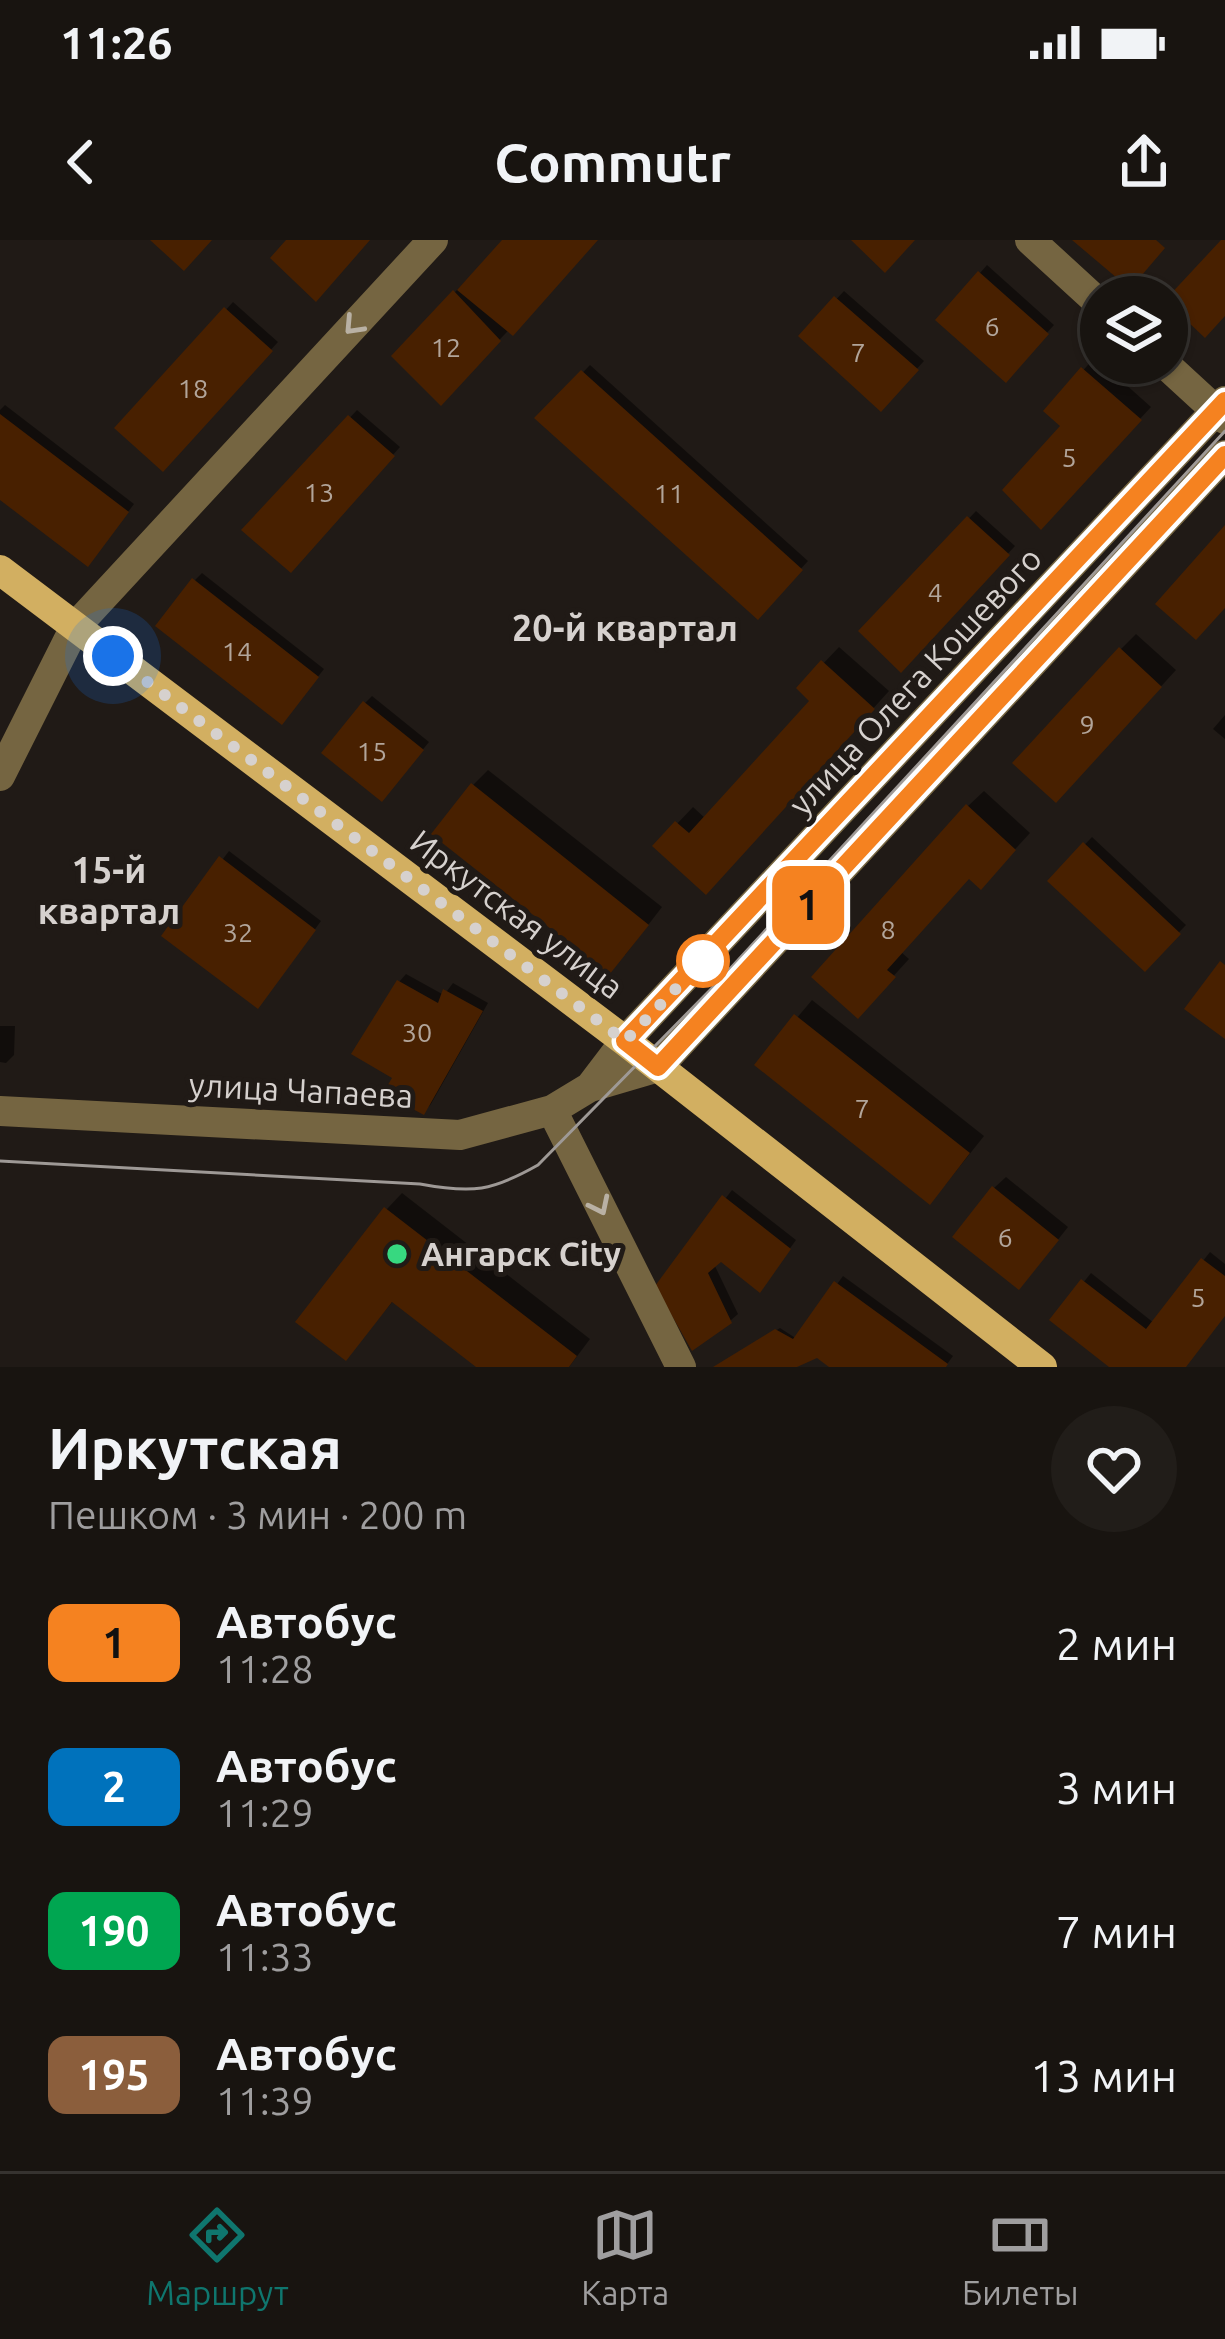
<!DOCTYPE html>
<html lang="ru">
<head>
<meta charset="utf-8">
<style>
  :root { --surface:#181410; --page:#211d19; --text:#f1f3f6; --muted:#9f9e9f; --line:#363330; --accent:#0f766e }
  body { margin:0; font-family:Ubuntu,sans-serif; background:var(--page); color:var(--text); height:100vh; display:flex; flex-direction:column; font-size:45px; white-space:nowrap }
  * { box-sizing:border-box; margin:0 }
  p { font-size:39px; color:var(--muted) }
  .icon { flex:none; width:66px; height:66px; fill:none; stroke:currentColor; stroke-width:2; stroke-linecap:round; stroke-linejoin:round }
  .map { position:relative; height:1127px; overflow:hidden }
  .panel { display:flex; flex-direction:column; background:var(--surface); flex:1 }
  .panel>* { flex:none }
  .badge { padding:0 24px; border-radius:18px; font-size:42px; line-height:78px }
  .controls { position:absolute; left:1080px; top:36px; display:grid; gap:24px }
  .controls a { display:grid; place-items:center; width:108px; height:108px; border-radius:50%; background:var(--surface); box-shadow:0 3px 9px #0004,0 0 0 3px var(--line); font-size:60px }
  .you { position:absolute; width:60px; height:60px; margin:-30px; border:9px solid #fff; border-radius:50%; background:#1a73e8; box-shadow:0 0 0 18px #1a73e833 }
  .map>.badge { position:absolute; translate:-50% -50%; box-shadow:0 0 0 6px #fff }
  .round { display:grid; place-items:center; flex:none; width:126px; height:126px; border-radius:63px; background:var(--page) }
  .overview { display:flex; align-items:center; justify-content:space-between; height:204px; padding:0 48px }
  h1 { font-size:57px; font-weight:700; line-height:90px }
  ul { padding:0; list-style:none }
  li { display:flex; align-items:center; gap:36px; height:144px; padding:0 48px }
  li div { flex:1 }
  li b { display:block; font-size:45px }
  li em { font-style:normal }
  li .badge { min-width:132px; font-weight:700; text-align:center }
  .status { display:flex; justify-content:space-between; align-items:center; height:84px; padding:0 60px; background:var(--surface); direction:ltr }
  .status svg { height:33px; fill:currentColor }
  header { display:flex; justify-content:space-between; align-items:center; height:156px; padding:0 48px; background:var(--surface); font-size:54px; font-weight:700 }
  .dock { display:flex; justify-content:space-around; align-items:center; height:168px; border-top:3px solid var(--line); background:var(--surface); font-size:33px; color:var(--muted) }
  .dock a { display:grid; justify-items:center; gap:6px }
  .dock .active { color:var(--accent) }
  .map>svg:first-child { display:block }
  .shadow { fill:#0007 }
  .building { fill:#482000 }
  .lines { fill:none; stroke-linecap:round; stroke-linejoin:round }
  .minor { stroke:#756541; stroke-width:30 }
  .major { stroke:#d2af61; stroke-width:30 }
  .tram { stroke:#9e9996; stroke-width:3 }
  .oneway { stroke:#b9b1a4 }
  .line-casing { stroke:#fff; stroke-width:27 }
  .line { stroke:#f58220; stroke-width:18 }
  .walk { stroke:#d6d1ce; stroke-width:12; stroke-dasharray:0 21.6 }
  .stop-dot { fill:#fff; stroke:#f58220; stroke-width:6 }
  .poi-dot { fill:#37d880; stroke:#201a16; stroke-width:4.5 }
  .labels { text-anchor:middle; stroke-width:10; stroke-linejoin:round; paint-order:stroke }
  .number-label { font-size:27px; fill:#b2a59a }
  .street-label { font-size:33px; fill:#d6d1ce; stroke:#201a16 }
  .poi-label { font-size:33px; font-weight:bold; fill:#d6d1ce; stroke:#201a16; text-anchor:start }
  .neighbourhood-label { font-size:36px; font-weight:bold; fill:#d6d1ce; stroke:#201a16 }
</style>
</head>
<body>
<div class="status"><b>11:26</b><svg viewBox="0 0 49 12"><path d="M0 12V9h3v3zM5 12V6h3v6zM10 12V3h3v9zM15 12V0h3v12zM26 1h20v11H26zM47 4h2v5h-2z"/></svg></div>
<header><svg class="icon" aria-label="back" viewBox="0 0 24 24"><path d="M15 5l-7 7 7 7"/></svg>Commutr<svg class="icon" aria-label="share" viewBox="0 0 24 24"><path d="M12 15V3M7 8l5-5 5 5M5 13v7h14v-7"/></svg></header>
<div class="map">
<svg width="1225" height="1127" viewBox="0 0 1225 1127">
  <rect width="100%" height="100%" fill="#201a16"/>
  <!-- shadow -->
  <path class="shadow" d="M506,0H595L441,161L455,52Z
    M987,25L1054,85L1005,139L939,80Z
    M844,51L924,121L881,168L802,96Z
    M233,62L278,102L163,228L118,188Z
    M1095,117L1151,167L1052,274L1064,186L1047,171Z
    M590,125L808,321L758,376L539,178Z
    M5,165L134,264L95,316L0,256V170Z
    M357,170L400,207L291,329L245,290Z
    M976,271L1015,306L901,429L862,391Z
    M202,333L324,429L289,474L195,340Z
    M1136,394L1176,430L1072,544L1121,409Z
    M839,407L889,451L722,636L656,606L693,567L706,579L813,461L800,448Z
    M372,456L429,502L389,551L365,463Z
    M1225,475V499L1213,489Z
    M488,530L662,667L625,715L473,545Z
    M984,551L1030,593L996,630L970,636L901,712L909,719L858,775L968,566Z
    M1092,597L1186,685L1145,728L1051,640Z
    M229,611L321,681L265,758L165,695Z
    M406,734L444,755L453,743L488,763L431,864L424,872L396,837L399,742Z
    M812,760L984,896L945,945L758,824Z
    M0,786H15L14,815L6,823L0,822Z
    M1006,937L1068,987L1030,1035L994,948Z
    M732,950L796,1000L766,1042L721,1018L714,1024L738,1074L730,1081L658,1046Z
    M402,953L590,1099L569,1127L394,1060L346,1117L300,1081L387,969Z
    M1210,1012L1225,1024V1074L1184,1127L1053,1080L1091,1033L1154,1083Z
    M843,1036L953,1116L945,1127L817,1114L716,1127L780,1088L797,1099Z"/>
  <!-- building -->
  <path class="building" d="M150,0H212L184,31Z
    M286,0H370L316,62L270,18Z
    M502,0H598L513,96L457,50Z
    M851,0H915L885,33Z
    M1072,0H1156L1165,8L1130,49Z
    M1221,0H1225V76L1205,98L1167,62V58Z
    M978,31L1049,94L1006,143L935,80Z
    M453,50L501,101L441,166L391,116Z
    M834,56L919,130L881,172L798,96Z
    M224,67L273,111L163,232L114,188Z
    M1081,127L1142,180L1041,290L1002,250L1060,186L1043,171Z
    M581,130L803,330L758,380L534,178Z
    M0,174L129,272L88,327L0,260Z
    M348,175L395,216L291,333L241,290Z
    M967,276L1010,315L901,433L858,391Z
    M1225,285V368L1196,400L1155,364Z
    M192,338L319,437L282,485L155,386Z
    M1119,407L1162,447L1056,563L1012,523Z
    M821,420L875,469L706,655L652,606L675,581L689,593L809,461L796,448Z
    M363,461L424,510L382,562L321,513Z
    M471,543L649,685L609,735L431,594Z
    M966,564L1016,610L981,650L969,639L887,730L896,737L858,779L811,737Z
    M1083,602L1181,694L1145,732L1047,641Z
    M219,616L316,690L258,769L161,696Z
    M1220,721L1225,725V799L1184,769Z
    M397,740L438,763L443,749L483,771L424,875L383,853L392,838L351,814Z
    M794,774L970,913L930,965L754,825Z
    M992,946L1059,1000L1019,1050L952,997Z
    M722,955L791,1009L760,1053L721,1022L708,1033L732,1083L692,1111L655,1046Z
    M384,967L577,1116L569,1127H476L392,1062L346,1121L295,1082Z
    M1201,1018L1225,1036V1076L1186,1127H1109L1049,1080L1081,1039L1146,1089Z
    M834,1041L948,1124L946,1127H829L817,1118L797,1127H713L775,1089L793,1099Z"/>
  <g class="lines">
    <!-- minor -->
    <path class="minor" d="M1030,0L1101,65
      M1164,123L1225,179
      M0,536L75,387L433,0
      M590,847L625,801L1225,161
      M552,870L681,1127
      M0,871L460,895L552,870L590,847L658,827L1225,215"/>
    <!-- major -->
    <path class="major" d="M0,330L625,801L1042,1127"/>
    <!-- tram -->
    <path class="tram" d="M0,921L420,944C473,954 492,951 538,925L716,744L1225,191"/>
  </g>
  <!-- one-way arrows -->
  <defs><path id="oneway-chevron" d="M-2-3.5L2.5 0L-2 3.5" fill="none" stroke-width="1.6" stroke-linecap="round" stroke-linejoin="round" transform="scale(3)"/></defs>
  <g class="oneway">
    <use href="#oneway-chevron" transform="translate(353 86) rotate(133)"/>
    <use href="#oneway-chevron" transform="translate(600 966) rotate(64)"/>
  </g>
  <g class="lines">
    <defs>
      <path id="line" d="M1225,161L625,801L658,827L1225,215"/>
    </defs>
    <!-- line casing -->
    <use href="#line" class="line-casing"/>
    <!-- line -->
    <use href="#line" class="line"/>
    <!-- walk -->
    <path class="walk" d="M113,416L625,801L703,721"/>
  </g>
  <!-- markers -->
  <circle class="stop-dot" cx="703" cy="721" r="24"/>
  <circle class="poi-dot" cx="397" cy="1014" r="12"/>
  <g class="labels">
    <!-- number labels -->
    <g class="number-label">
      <text x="992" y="96">6</text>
      <text x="446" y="117">12</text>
      <text x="858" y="122">7</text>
      <text x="193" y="158">18</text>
      <text x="1069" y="227">5</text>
      <text x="319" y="262">13</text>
      <text x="669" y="263">11</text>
      <text x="935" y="362">4</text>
      <text x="237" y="421">14</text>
      <text x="1087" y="494">9</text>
      <text x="372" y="521">15</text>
      <text x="888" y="699">8</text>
      <text x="238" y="702">32</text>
      <text x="417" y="802">30</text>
      <text x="862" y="878">7</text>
      <text x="1005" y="1007">6</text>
      <text x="1198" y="1067">5</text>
    </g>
    <!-- street labels -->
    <g class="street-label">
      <text transform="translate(915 441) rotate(-47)" y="12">улица Олега Кошевого</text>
      <text transform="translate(517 674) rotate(37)" y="12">Иркутская улица</text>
      <text transform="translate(301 850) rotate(3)" y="12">улица Чапаева</text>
    </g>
    <!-- poi labels -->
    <g class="poi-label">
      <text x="421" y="1026">Ангарск City</text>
    </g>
    <!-- neighbourhood labels -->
    <g class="neighbourhood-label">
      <text x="625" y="401">20-й квартал</text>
      <text x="109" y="643">15-й<tspan x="109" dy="41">квартал</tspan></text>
    </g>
  </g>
</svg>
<div class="controls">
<a><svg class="icon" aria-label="layers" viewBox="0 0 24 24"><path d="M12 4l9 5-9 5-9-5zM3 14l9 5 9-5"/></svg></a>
</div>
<div class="you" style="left:113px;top:416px"></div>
<b class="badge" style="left:808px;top:665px;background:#f58220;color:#111">1</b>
</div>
<section class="panel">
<div class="overview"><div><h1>Иркутская</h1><p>Пешком · 3 мин · 200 m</p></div><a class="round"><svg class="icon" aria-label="heart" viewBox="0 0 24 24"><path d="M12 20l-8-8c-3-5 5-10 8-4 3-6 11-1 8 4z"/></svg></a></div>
<ul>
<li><span class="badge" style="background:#f58220;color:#111">1</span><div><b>Автобус</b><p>11:28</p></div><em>2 мин</em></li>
<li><span class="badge" style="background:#0072bc;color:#fff">2</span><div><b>Автобус</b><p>11:29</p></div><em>3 мин</em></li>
<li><span class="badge" style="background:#00a651;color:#fff">190</span><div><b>Автобус</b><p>11:33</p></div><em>7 мин</em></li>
<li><span class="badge" style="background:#8b5e3c;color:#fff">195</span><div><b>Автобус</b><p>11:39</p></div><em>13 мин</em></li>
</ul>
</section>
<nav class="dock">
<a class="active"><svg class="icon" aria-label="directions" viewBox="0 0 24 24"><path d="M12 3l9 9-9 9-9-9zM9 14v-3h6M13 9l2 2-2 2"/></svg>Маршрут</a>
<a><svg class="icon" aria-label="map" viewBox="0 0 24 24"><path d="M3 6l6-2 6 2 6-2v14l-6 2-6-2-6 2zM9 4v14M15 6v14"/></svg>Карта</a>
<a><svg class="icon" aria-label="tickets" viewBox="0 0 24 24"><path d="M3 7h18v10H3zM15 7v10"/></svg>Билеты</a>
</nav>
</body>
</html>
